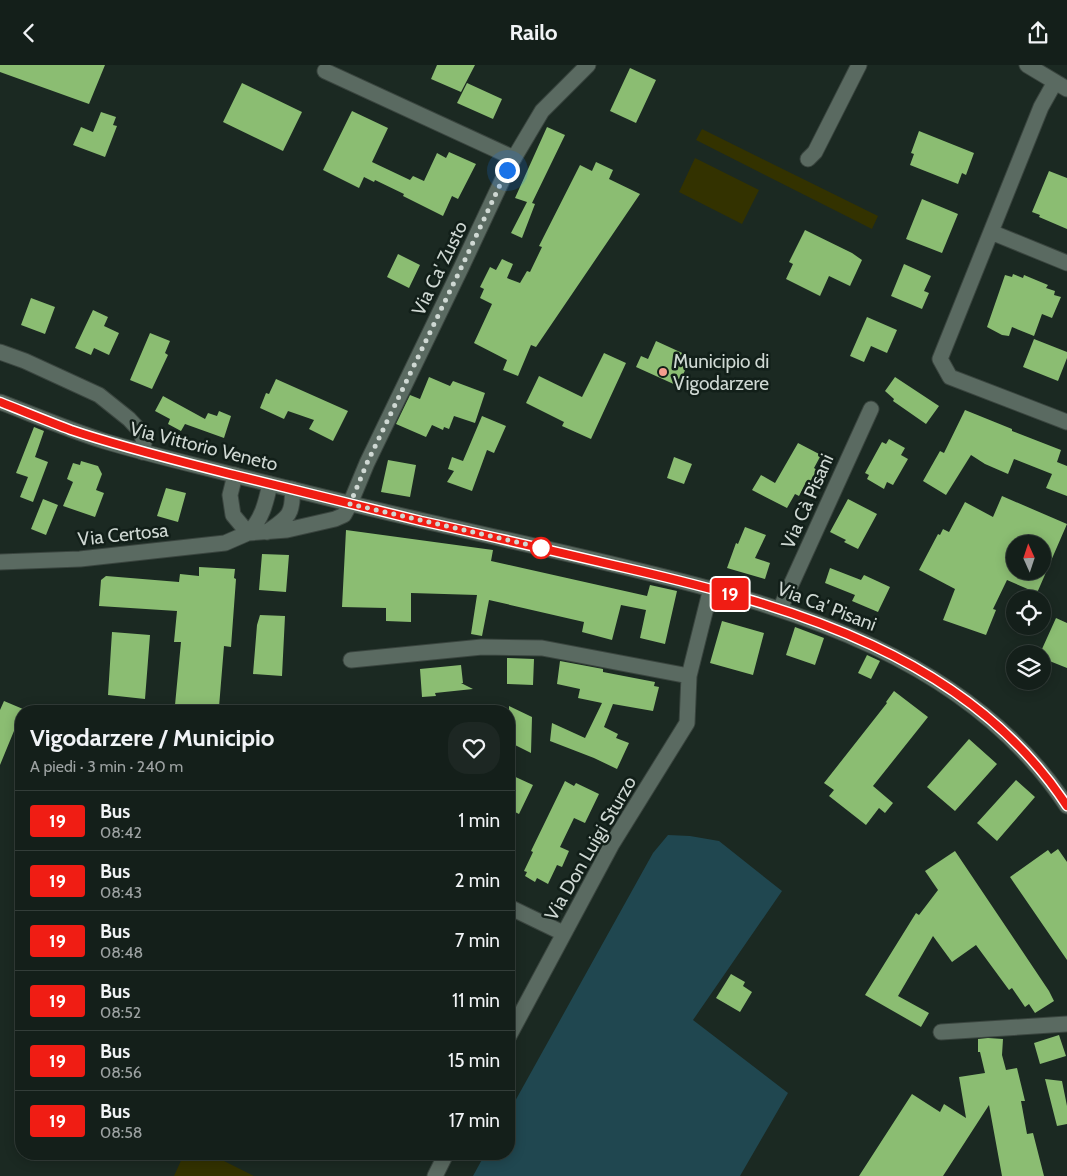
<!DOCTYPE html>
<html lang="it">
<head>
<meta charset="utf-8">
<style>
  :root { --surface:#141f1a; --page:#1d2723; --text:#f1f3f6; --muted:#9da2a2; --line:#333d39 }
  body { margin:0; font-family:Cabin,sans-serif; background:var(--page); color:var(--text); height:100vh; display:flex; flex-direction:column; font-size:19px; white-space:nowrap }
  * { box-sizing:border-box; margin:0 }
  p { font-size:16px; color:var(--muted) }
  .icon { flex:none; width:28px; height:28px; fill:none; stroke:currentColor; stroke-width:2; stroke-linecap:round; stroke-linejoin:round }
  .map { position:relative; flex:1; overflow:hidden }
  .panel { position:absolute; left:15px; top:640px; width:500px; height:455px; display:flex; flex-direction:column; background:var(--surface); border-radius:20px; box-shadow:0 2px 12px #0003,0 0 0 1px var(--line) }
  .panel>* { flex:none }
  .badge { padding:0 10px; border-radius:4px; font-size:18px; line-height:32px }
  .needle { width:32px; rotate:357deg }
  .controls { position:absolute; left:1006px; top:470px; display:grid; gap:10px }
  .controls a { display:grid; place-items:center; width:45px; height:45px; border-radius:50%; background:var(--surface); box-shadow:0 2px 12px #0003,0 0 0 1px var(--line); font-size:25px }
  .you { position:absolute; width:25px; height:25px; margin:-12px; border:4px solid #fff; border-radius:50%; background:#1a73e8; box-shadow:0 0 0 8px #1a73e833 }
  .map>.badge { position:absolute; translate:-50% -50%; box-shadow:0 0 0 2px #fff }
  .round { display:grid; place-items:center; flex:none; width:52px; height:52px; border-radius:20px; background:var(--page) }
  .overview { display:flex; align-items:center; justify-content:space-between; height:85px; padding:0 15px }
  h1 { font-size:24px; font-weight:800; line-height:38px }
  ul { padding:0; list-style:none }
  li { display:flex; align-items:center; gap:15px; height:60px; padding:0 15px; border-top:1px solid var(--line) }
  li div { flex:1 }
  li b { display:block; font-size:19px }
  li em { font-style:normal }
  li .badge { min-width:55px; font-weight:700; text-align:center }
  header { display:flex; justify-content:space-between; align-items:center; height:65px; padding:0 15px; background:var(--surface); font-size:22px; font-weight:800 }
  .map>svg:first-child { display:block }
  .green { fill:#333200 }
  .water { fill:#204750 }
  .building { fill:#8bbd72; fill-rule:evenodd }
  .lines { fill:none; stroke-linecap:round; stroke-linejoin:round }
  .street-casing { stroke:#3a453f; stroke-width:17 }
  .secondary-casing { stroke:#3a453f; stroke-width:17 }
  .street { stroke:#5a6a61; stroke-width:15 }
  .secondary { stroke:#5a6a61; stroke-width:15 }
  .line-casing { stroke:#fff; stroke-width:11 }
  .line { stroke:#f01d14; stroke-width:8 }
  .walk { stroke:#cfd8d3; stroke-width:5; stroke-dasharray:0 9 }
  .poi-dot { fill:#f59d8e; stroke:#121f19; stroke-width:2 }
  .stop-dot { fill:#fff; stroke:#f01d14; stroke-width:2.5 }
  .labels { text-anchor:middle; stroke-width:5; stroke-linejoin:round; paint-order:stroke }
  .street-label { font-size:19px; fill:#cfd8d3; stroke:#121f19 }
  .poi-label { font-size:19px; fill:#cfd8d3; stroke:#121f19; text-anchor:start }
</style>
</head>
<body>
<header><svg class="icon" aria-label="back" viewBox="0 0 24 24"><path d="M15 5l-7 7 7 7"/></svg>Railo<svg class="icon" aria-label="share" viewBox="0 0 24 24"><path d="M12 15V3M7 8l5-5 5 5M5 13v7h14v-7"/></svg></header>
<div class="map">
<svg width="1067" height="1111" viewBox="0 0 1067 1111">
  <rect width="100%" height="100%" fill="#1b2922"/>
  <!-- green -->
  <path class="green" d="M702,64L878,151L872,164L696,75Z
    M695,93L759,125L742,159L679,127Z
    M184,1089H210L254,1111H174Z"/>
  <!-- water -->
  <path class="water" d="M668,770L690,771L719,776L782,826L693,955L788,1028L740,1111H473L485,1089H509V1047L653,788Z"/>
  <!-- building -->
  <path class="building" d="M0,0H105L89,39L0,7Z
    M437,0H475L461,27L431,14Z
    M630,3L656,15L636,58L610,46Z
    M242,18L302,47L283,86L223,57Z
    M467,18L502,34L493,54L457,38Z
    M352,46L388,63L372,97L410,115L413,111L424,116L437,88L446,93L449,87L476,99L458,134L452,131L443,151L403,131L404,129L375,115L374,117L364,112L359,123L323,105Z
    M101,47L116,52L113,60L117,61L105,92L73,80L81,62L93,67Z
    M547,62L565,70L532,138L535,139L522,173L511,168L527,137L515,133Z
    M919,66L974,88L966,110L962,108L958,119L910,100L914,89L911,88Z
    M596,97L613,105L609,114L640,129L536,282L531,280L518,311L503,305L507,295L474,278L492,239L480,233L484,224L480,222L490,202L496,205L502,194L513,199L507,213L520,218L527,206L530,207L542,182L539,181L580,100L592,106Z
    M1049,106L1067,113V164L1039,152L1040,150L1032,147Z
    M922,134L958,149L942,188L906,174Z
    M805,165L852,188L862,195L850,221L829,211L820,231L786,214L793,199L789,197Z
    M398,189L420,200L409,223L387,212Z
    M904,199L931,211L924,226L929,228L922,244L891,231Z
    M1013,209L1023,213L1024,210L1048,220L1046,223L1055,226L1054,230L1061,232L1052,253L1042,249L1034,271L1012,262L1009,271L1002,270L987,262L1005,210L1012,212Z
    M31,233L55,242L45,269L21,260Z
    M93,245L108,252L104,261L119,268L109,290L94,283L91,290L75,283Z
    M867,252L897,265L887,288L871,281L864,297L850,291Z
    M150,268L170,276L165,288L168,290L152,324L130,315Z
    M1034,274L1067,287V293L1058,316L1023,302Z
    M656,276L691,292L678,321L636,302L641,291L648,294Z
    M604,288L626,298L591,374L562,361L564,357L526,338L539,311L582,332Z
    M429,312L450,321L453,316L485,328L475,358L454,351L449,364L444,362L443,365L432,360L426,372L396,359L410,330L420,334Z
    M895,312L939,341L926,359L893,336L894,334L885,326Z
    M276,314L348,346L333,376L309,364L314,355L288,346L284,354L260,343L266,328L269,329Z
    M163,331L205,354L208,348L217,351L219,346L231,351L224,373L185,359L181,366L168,359L170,354L155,346Z
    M965,345L1012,364V366L1061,385L1057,397L1067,401V431L1046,423L1052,409L1014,394L1008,409L985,399L971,390L946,430L923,416L940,386L944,388Z
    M482,351L506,361L494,388L487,385L472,426L447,417L454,406L448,404L452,392L463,396Z
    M34,362L44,366L35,392L48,397L33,437L20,432L28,412L16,408Z
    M889,374L905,383L901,390L908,394L893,420L887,417L884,424L867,414L869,410L865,408L882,377L886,379Z
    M798,378L821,390L814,403L817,405L809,419L806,417L799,431L795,429L787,443L752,425L761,410L775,418Z
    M674,392L692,399L684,419L667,413Z
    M388,395L416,400L410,432L381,427Z
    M81,396L98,401L102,409L96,425L104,428L95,452L63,441L73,417L67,414L73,398L80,400Z
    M166,423L186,428L178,457L157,451Z
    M1002,431L1067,459L1037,528L1007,515L993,544L996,545L986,570L943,555L955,524L919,505L938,469L940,470L943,464L949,467L965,437L993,452ZM1015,479H1042V506H1015Z
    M43,434L58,440L46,470L31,464Z
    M848,434L877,449L858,484L844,477L846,475L830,467Z
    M745,462L766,470L755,493L770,498L765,514L727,503L736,478L738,479Z
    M346,465L493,485L491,496L647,531L650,520L677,526L665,579L640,573L646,545L621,540L612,575L582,567L584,557L489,535L482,571L471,569L477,530L411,528V557L386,556V543L342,542Z
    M262,489L289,490L286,527L259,525Z
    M199,502L235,504L234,513L236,514L231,582L224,581L219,642L211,641V643L175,640L181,577H174L177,546L99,541L101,515L106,511L179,517L180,509L199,511Z
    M830,503L861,515L864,510L890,522L878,547L852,536L855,530L825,518Z
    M260,550L285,551L282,611L253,609L257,560Z
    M1056,553L1067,558V603L1042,593V584Z
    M722,556L764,568L753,610L710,598Z
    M795,562L824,573L815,600L786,590Z
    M112,567L150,570L145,634L108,630Z
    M867,590L880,596L871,614L858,608Z
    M507,593L534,594L533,620L507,619Z
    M560,596L603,604V607L655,617L654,621L659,622L653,646L613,639L604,662L618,669L616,673L629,678L617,704L594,693L550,676L552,658L585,673L602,638L578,633L580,624L557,619Z
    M461,600L463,618H461L473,624L435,628L436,631L422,632L420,604Z
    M894,626L928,652L873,721L893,738L885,748L879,743L866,760L829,731L834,725L824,718L887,638L886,637Z
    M4,636L23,644L0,700V645Z
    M509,641L532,652L531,688L509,677Z
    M969,674L997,699L955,746L927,722Z
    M509,709L533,720L519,749L509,744Z
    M1016,715L1035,732L997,776L977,758Z
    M565,716L574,721L576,718L599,729L585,758L574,753L560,782L569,786L562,802L557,800L548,819L537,813L535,817L525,811L527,807L524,806L533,787L531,786Z
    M1058,784L1067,797V895L1010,812L1048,785L1051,789Z
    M955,786L1049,926L1054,936L1035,948L1029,939L1025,942L1012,923L1009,925L976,880L952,897L933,871L898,931L929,948L921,962L865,930L916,848L919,850L938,825L925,806Z
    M731,909L745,917L743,921L752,927L740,947L716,933Z
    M1059,970L1066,991L1040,999L1034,978Z
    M988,973L1003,974L1002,990L1006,1005L1017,1003L1025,1036H1021L1027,1069L1033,1068L1044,1111H1002L989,1040L943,1111H859L912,1029L940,1047L944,1039L966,1053L959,1012L985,1008L980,987H978V974Z
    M1045,1014L1062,1016L1067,1041V1059L1057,1061Z"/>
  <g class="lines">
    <defs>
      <path id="street" d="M1027,0L1067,24
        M325,6L514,93
        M1055,17L1041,42L940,294L950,312L1067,357
        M808,94L815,87L859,0
        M991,167L1067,198
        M0,287L25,296L99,330L129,354L141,367L144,378L142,387
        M235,410L230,430L233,450L248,468
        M267,467C287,453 294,450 292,424
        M248,468C262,455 266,437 270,419
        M0,497L80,494L225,478L248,468L287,465L335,454L344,450L350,439
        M780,544L871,344
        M351,595L482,582L542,583L689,611
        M509,842L563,868
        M941,967L1067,959
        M509,971L612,779L687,658L689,611L711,523
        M435,1111L446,1089"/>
      <path id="secondary" d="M0,337C34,350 69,365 104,376C147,389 191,399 234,410C300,426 366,443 433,458C499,473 566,488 632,504C795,543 969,593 1067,741
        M350,439L367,398L462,201L507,105L542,46L588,0"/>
    </defs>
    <!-- street casing -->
    <use href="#street" class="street-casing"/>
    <!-- secondary casing -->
    <use href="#secondary" class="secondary-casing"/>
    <!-- street -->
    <use href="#street" class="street"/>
    <!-- secondary -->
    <use href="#secondary" class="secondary"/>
  </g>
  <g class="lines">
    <defs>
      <path id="line" d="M0,337C23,346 47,356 71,365C124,383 179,396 234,410C296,425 359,441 421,456C490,471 558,487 626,503C791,541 969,591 1067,741"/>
    </defs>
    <!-- line casing -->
    <use href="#line" class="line-casing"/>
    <!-- line -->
    <use href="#line" class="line"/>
    <!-- walk -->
    <path class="walk" d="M507,105L462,201L367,398L350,439L543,483H541"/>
  </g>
  <!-- markers -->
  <circle class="poi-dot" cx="663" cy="307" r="5"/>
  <circle class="stop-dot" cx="541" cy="483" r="10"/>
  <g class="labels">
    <!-- street labels -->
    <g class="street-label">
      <text transform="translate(439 203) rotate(-64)" y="7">Via Ca' Zusto</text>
      <text transform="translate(204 381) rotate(14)" y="7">Via Vittorio Veneto</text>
      <text transform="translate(807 436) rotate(-66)" y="7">Via Cà Pisani</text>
      <text transform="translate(123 469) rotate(-6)" y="7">Via Certosa</text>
      <text transform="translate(827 541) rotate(21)" y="7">Via Ca' Pisani</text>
      <text transform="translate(590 783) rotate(-60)" y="7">Via Don Luigi Sturzo</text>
    </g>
    <!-- poi labels -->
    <g class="poi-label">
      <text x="673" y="303">Municipio di<tspan x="673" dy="22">Vigodarzere</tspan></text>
    </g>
  </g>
</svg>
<div class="controls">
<a><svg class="needle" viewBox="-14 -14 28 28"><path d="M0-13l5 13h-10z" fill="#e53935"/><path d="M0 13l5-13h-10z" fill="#9da2a2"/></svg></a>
<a><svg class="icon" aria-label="locate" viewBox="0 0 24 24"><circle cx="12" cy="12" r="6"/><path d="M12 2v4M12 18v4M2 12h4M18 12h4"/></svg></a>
<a><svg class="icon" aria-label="layers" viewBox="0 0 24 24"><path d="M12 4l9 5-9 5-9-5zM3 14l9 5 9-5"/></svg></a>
</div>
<div class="you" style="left:507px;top:105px"></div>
<b class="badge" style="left:730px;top:529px;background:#f01d14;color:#fff">19</b>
<section class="panel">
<div class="overview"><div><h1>Vigodarzere / Municipio</h1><p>A piedi · 3 min · 240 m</p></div><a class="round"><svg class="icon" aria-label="heart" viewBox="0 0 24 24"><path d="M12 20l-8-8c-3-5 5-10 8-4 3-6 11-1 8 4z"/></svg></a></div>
<ul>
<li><span class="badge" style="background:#f01d14;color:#fff">19</span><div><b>Bus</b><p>08:42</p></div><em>1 min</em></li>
<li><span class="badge" style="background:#f01d14;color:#fff">19</span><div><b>Bus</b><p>08:43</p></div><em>2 min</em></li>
<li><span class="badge" style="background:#f01d14;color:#fff">19</span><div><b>Bus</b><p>08:48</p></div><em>7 min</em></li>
<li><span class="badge" style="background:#f01d14;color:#fff">19</span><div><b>Bus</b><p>08:52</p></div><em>11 min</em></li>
<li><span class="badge" style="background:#f01d14;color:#fff">19</span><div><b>Bus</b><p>08:56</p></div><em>15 min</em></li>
<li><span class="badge" style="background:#f01d14;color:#fff">19</span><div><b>Bus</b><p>08:58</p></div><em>17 min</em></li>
</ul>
</section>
</div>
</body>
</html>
